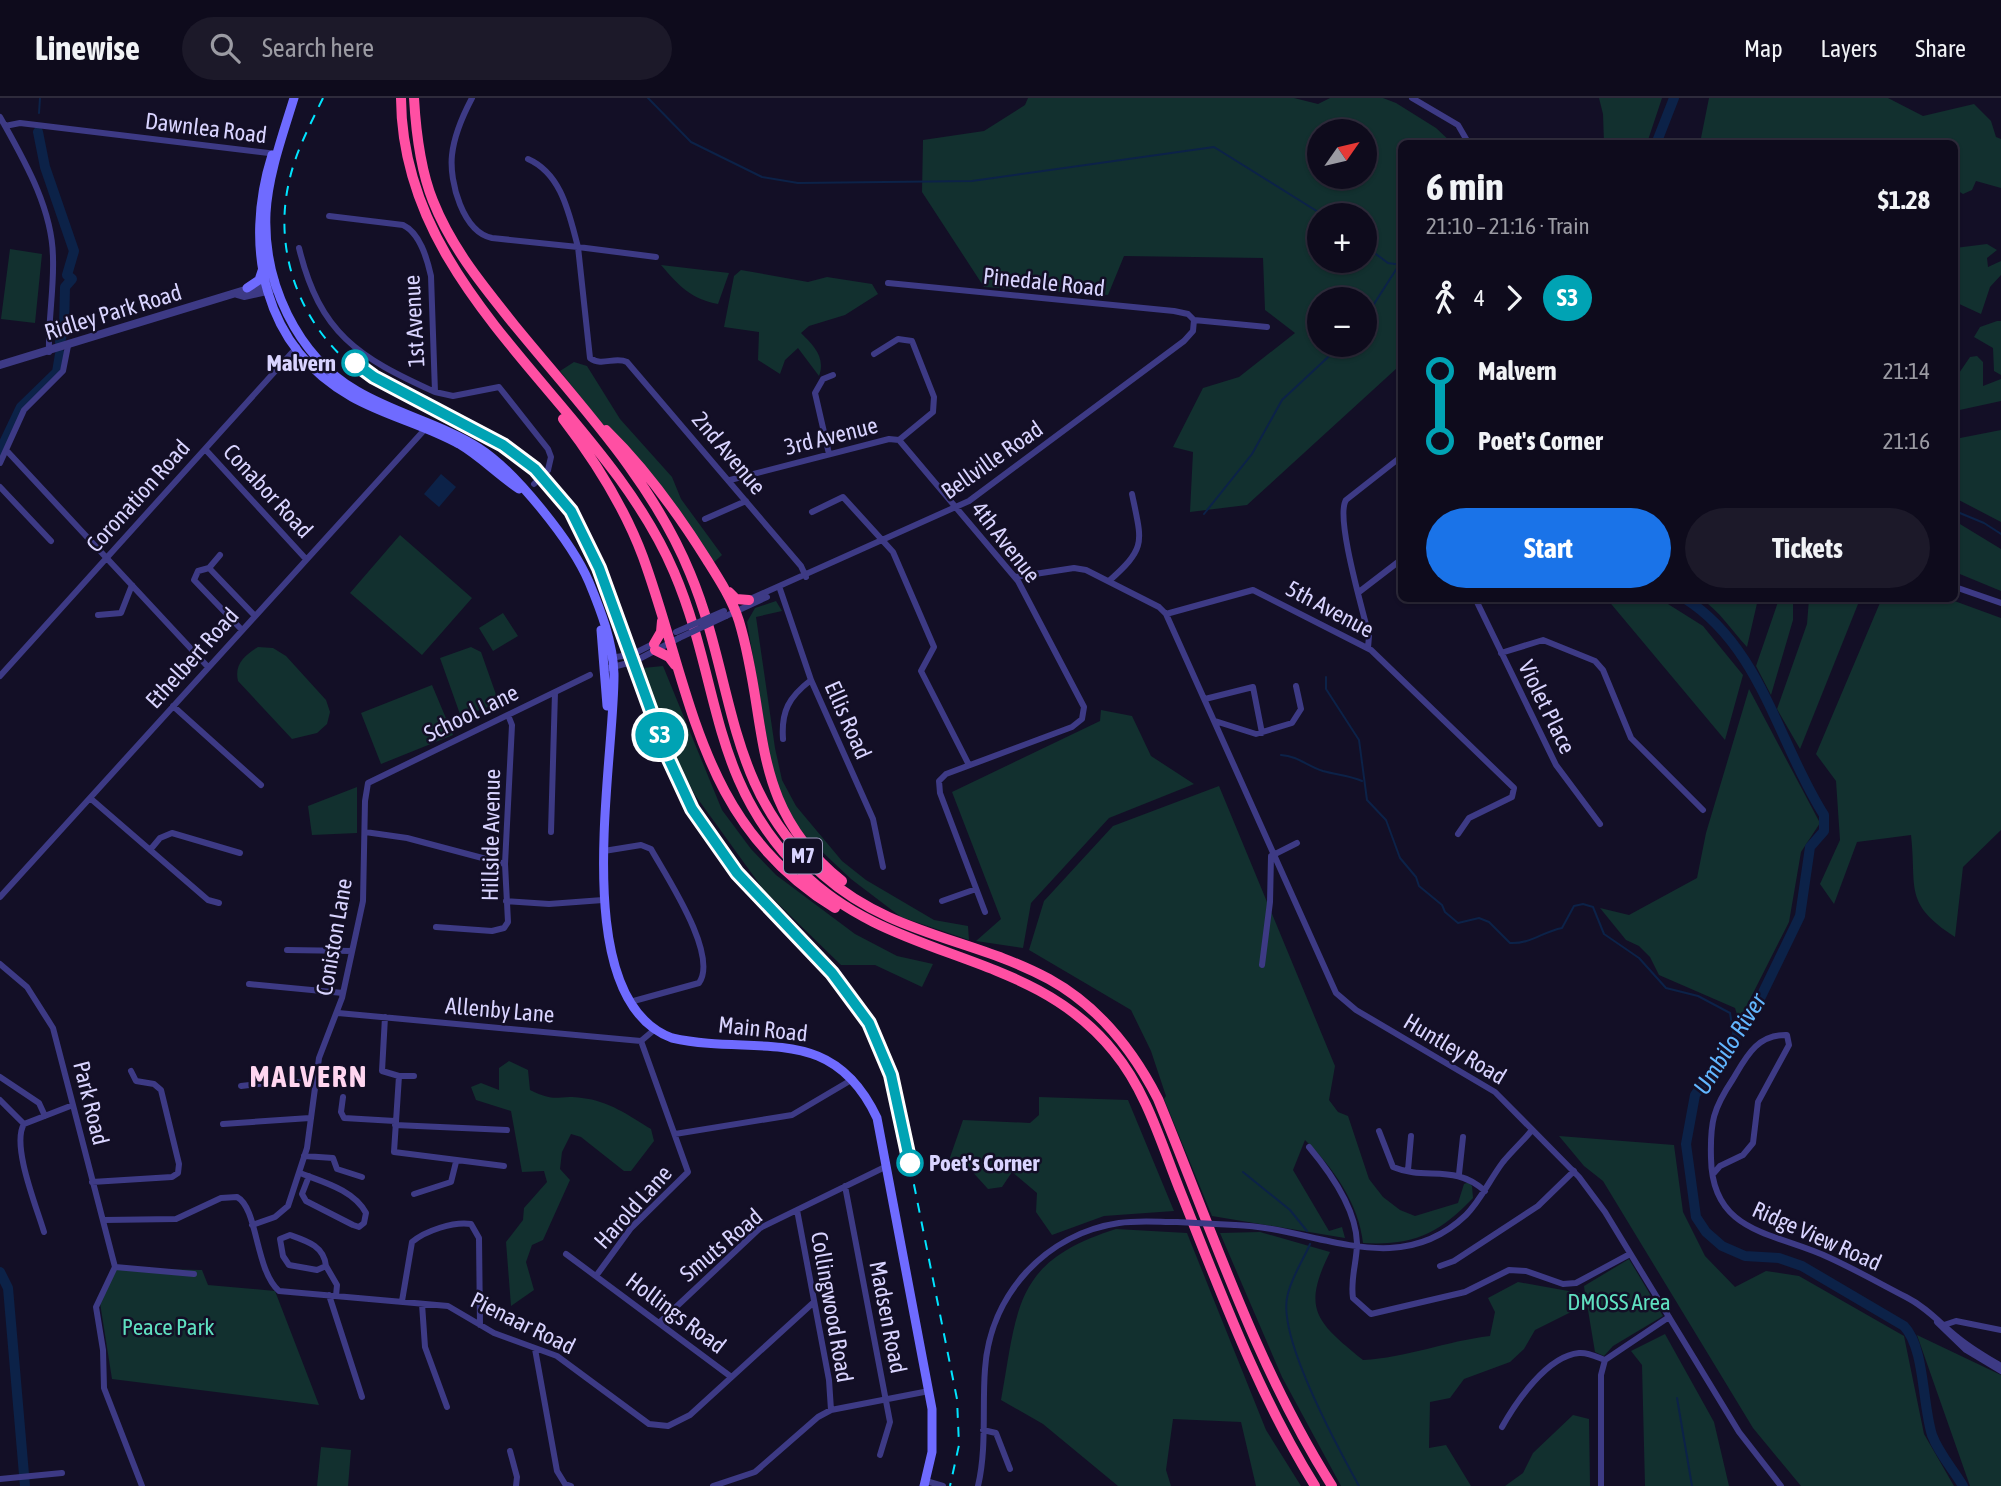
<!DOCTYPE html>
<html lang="en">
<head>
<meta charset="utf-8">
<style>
  :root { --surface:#0e0b1c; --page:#1c1929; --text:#f1f3f6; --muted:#9b9ba3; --line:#2e2b3b; --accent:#1a73e8 }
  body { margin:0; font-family:"Asap Condensed",sans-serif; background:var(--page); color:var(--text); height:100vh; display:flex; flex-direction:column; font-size:26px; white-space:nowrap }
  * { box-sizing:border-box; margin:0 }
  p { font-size:23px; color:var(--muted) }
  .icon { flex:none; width:38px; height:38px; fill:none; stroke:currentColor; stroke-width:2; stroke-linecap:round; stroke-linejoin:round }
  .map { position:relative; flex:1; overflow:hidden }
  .side { position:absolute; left:1398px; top:42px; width:560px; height:462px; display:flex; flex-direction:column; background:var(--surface); border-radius:10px; box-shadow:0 2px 5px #0004,0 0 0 2px var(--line) }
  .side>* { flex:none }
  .badge { padding:0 14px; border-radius:23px; font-size:24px; line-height:46px }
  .needle { width:46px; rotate:56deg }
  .fabs { position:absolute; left:1307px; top:21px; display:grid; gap:14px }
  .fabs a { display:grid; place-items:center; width:70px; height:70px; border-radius:50%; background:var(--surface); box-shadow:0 2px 5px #0004,0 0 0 2px var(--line); font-size:35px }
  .map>.badge { position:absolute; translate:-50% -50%; box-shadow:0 0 0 4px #fff }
  .legs { display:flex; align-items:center; gap:10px; height:77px; padding:0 28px; font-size:23px }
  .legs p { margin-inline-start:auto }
  .overview { display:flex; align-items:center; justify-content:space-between; height:119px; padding:0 28px }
  h1 { font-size:38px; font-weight:700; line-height:52px }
  .button { display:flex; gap:14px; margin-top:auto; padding:14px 28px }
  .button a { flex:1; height:80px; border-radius:42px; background:var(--accent); color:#fff; font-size:28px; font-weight:700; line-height:80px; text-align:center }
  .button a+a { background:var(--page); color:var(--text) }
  ul { padding:0 28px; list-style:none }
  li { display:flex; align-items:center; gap:24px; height:70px; font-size:26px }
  li i { display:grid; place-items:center; width:10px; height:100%; margin:0 9px; background:currentColor }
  li i::after { content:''; width:18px; height:18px; margin:-9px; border:5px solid; border-radius:50%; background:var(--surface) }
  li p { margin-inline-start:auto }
  li:first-child i { background:linear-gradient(#0000 50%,currentColor 0) }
  li:last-child i { background:linear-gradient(currentColor 50%,#0000 0) }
  header { display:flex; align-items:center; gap:42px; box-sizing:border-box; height:98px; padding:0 35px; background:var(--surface); border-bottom:2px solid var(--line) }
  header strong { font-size:33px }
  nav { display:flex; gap:38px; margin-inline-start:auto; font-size:24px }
  .search { width:490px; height:63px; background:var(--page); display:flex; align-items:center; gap:18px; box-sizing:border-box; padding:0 24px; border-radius:38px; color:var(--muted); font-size:26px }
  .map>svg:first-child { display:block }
  .green { fill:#12302f; fill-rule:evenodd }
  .water { fill:#0c2248 }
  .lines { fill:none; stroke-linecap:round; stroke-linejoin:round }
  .stream { stroke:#0c2248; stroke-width:2 }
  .river { stroke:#0c2248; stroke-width:10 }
  .minor { stroke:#3d3a85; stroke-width:6 }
  .tertiary { stroke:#3d3a85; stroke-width:8 }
  .secondary { stroke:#6f6bff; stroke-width:9 }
  .motorway { stroke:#ff4fa3; stroke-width:10 }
  .rail { stroke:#00e5ff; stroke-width:2; stroke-dasharray:10 9; stroke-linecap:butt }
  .minor-bridge { stroke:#3d3a85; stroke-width:6 }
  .line-1-casing { stroke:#fff; stroke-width:16 }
  .line-1 { stroke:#00a3b4; stroke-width:10 }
  .stop-1-dot { fill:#fff; stroke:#00a3b4; stroke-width:3.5 }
  .labels { text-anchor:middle; stroke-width:5; stroke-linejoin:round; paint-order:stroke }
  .shield { fill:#130f26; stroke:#9e99be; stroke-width:2 }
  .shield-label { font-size:21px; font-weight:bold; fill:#d9d4ff }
  .street-label { font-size:23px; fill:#d9d4ff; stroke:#130f26 }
  .stop-label { font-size:23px; font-weight:bold; fill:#d9d4ff; stroke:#130f26; text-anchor:end }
  .park-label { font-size:23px; fill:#5fe0c0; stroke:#130f26 }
  .water-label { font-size:24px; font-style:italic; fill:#62b6ff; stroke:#130f26 }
  .district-label { font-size:30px; font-weight:bold; letter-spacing:2px; fill:#ffd6f0; stroke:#130f26 }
</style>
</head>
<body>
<header>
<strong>Linewise</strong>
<div class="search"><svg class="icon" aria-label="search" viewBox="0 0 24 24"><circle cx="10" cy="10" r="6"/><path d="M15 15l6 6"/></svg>Search here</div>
<nav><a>Map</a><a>Layers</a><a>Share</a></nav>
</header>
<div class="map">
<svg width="2001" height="1388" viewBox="0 0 2001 1388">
  <rect width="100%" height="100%" fill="#130f26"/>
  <!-- green -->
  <path class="green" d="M1028,0H1294L1318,6L1330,0H1383L1396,5L1436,30L1452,45L1402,46V271L1397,270L1247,407L1190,414L1193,354L1173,349L1203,290L1239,279L1295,235L1265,212L1263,160L1124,158L1108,197L984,189L922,94L923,42L984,33L1025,7ZM1365,33V79H1320V33ZM1365,117V163H1320V117ZM1320,201H1365V247H1320Z
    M1599,0H1662L1647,45H1604L1603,16Z
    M1709,0H1888L1923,18L1974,6L1991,23L1996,39L2001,41V90L1976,83L1972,92L1963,96L1955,91V46L1700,45Z
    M1987,146L1997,152L1987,160L1988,169L2001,163V177L1990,189L1981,216L1955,204V150Z
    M10,151L42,156L35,225L1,221Z
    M661,167L729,175L718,206C691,201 679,188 661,167Z
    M741,172L808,184L827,179L872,186L878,196L845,217L809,228L801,235C813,247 826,259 819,278L798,250L785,262L780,276L758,262L759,234L724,229L734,178Z
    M1997,223H2001V277L1994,273L1993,250L1974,239L1980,229Z
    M1977,258L1983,264V288L2001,281V303L1955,313V281L1970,259Z
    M574,264L587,268L620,321L672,379L681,401L722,457L713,465L560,273Z
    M2001,332V424L1955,400V341Z
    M1955,423L2001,451V493L1955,474Z
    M400,437L472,500L422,557L350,495Z
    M1882,500L1949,501L2001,520V732L1963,769L1955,839C1903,805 1917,791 1911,737L1857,744L1834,806L1820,786L1840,742L1836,683L1816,656Z
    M1607,501H1660L1703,528L1743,577L1725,642Z
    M1701,501H1758L1747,549C1732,533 1719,512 1701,501Z
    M1779,501L1793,505V522L1771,597L1756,568Z
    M1809,501H1860L1800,651L1777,611L1807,526Z
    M776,503L782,513L756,519L775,650L782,682L796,708L842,763L866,782L934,822L968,828L969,842L901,819L851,781L800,733L783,704L772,670L747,524L755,510Z
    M503,515L518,538L493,553L479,530Z
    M258,549L273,550L286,558L326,602L330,614L327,626L317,635L292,641L238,583C234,566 245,557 258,549Z
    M471,549L481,554L499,605L461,619L440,560Z
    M663,568L722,712L751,751L776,777L855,836L897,858L933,866L922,889L875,867H841L763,791L695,697L677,662L643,570Z
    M432,587L453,637L381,666L361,615Z
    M1749,591L1820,725L1801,754L1789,824L1739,923L1735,910L1659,877L1650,859L1639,848L1626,842L1600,810L1629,817L1697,780L1706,735Z
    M1101,612L1132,618L1151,658L1194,686L1109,720L1031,805L1023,850L976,843L1001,821L952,694L1100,623Z
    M1219,688L1335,968L1329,1002L1338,1014L1348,1018L1369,1081L1383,1099L1400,1112L1415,1118L1458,1105L1464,1086L1469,1084L1472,1088L1473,1100C1439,1136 1412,1148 1363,1145C1359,1106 1333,1069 1305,1042L1293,1072L1329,1133L1342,1129L1345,1140L1212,1118L1164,1001L1166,998L1151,953L1131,912L1029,852L1044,803L1113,728Z
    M357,689V735L312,737L308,708Z
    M509,963L528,972L530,992C559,1006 556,996 582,1000C609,1003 628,1017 651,1031L654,1043L631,1073H624L581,1039L571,1036L562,1054L560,1071L570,1082L543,1142L532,1147L526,1164L534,1192L511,1208L506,1144L523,1122L524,1110L547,1084L544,1073L522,1074L511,1013L476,1002L471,989L481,985L499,992V970Z
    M1039,999L1128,1002L1174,1113L1104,1118L1052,1137L1036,1114L1037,1095L1012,1074L1002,1089L988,1091L969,1070L947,1068L963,1022L1030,1025L1039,1017Z
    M1559,1038L1674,1047L1683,1114L1705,1158L1735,1189L1766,1173L1799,1178L1904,1238L1924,1336L1954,1388H1801L1753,1330L1603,1083L1584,1068Z
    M1116,1131L1187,1135L1266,1332L1301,1388H1256L1241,1324L1173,1321L1166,1372L1171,1388H1118L1043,1326L1001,1302C1018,1208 1014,1163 1116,1131Z
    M1260,1134L1330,1154C1302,1211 1315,1223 1363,1262C1406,1260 1446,1243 1490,1238L1495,1214L1488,1200L1518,1184L1585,1196L1584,1188L1629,1161L1663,1218L1613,1248L1604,1258L1595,1254L1587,1206L1535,1232L1524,1251L1510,1264L1464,1281L1450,1300L1430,1304L1429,1350L1446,1347L1471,1388H1477H1341L1282,1279L1220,1135Z
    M116,1170L202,1172L208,1187L275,1193L319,1307L112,1281L100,1205Z
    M1665,1236L1714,1324L1729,1388H1645L1642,1267L1631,1253Z
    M1917,1237L2001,1277V1388H1970Z
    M1573,1317L1589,1321L1590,1388H1505L1523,1375L1533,1355Z
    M321,1349L351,1352L348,1388H317Z"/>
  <!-- water -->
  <path class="water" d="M441,376L456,389L439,409L424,396Z"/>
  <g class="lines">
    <!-- stream -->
    <path class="stream" d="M648,0L691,44L762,79L798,85L972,83L1214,49L1323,117
      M39,15L40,0
      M1365,148L1388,165L1402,167
      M1365,220L1399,167
      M1955,413L1984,425L2001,436
      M1204,416L1252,356L1282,302L1341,247
      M1326,579V591L1359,642L1367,702L1386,722L1400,760L1416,779L1419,788L1442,807L1445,814L1458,825L1479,820L1489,824L1510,845C1531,846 1542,834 1562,830L1574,808L1583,806L1593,809L1604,836L1639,860L1666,890L1698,898L1730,915L1734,939
      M1281,657C1298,658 1307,668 1323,673C1337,677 1349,677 1362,683
      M1243,1074L1290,1112L1307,1133
      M1310,1146C1303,1163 1290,1181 1287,1200C1279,1242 1338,1350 1359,1388
      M1677,1300L1692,1388"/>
    <!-- river -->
    <path class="river" d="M38,34L45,69L74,153L67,177L72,181L65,189L64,229L60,244
      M1656,46L1674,0
      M0,353L21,309L57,274L60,256
      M1684,500C1761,548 1778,645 1824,717V733L1810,749L1800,818L1754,913L1695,997L1686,1046L1696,1119L1706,1134L1722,1148L1745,1158L1779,1160L1802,1168L1904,1228C1925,1250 1922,1305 1932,1337C1939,1356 1953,1371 1963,1388
      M0,1174L8,1190L25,1388"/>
    <!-- minor -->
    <path class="minor" d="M472,0C463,17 454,38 452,57C449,84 463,134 492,140L578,149L590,260C602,269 615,258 627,264L801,468L806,479
      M1412,0L1458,27L1469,46
      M0,19C24,62 53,111 53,161C54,192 48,223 49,254
      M5,28L20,25L277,56
      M528,61C562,76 569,116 578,149L656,159
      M329,118L403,127C420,135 427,160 431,178L435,294L453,298L499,289L548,351L551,359L548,372
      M299,150C320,236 358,259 435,294
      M888,185L1174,213L1188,216L1194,222
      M1194,222L1267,229
      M874,256L898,241L912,243L934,299L933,314L899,342
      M899,342L1018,483L1084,609L1082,621L1072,629L946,676L939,683L940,695L985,814
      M205,351L305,460
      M7,353L208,569
      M829,356L815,295L823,281L833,277
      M0,365L24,312L63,273L68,248
      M730,382L889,341L899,342
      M0,389L51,443
      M812,414L843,399L893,454L934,549L921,573L969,667
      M705,421L746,403
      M220,457L209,470L254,517
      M209,470L198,473L194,482L241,531
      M1015,479L1074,470L1086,472L1159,509L1166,516L1336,895L1356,912L1495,994L1579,1079L1605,1114L1739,1334L1781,1388
      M1109,483C1147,449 1142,445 1132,396
      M1955,489L2001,505
      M780,491L811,582L873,721L883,769
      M1359,494L1402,461
      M1475,500L1556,667L1600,726
      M748,502L969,403L1184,243L1193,233L1194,222
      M1166,516L1253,492L1371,552L1514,690L1512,699L1469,720L1458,736
      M98,517L121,515L132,487
      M726,518L767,499
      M1368,550L1369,538C1363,513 1335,419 1346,402L1402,358
      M637,554L657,544
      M1501,555L1543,542L1595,563L1603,572L1631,640L1703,712
      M610,560L629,557
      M639,561L679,540
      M605,571L632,564
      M0,578L297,249
      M1205,601L1253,589L1262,635
      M173,608L261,687
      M1215,623L1256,636L1292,625L1301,611L1296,588
      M783,641C781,613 789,599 811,582
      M90,700L208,802L219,805
      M365,734L407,740L505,766
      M551,734L555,594
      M150,752L160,740L172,735L240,755
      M604,753L641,747L651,751C666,778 719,857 699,885L630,904
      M0,799L427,329
      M506,803L549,806L603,802
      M942,803L976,791
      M436,829L492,833L504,830L508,824L505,766L512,627L508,617
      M287,852L352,853
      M0,866L27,889L53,930L115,1169
      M1262,867L1270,804L1271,758L1297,745
      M249,886L343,895
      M338,915L641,943L654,932
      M385,919L382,973L399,978L394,1054L504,1068
      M399,978H414
      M0,979L39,1005L45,1018
      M241,988L284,983L314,986
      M343,999L341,1014L344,1020L395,1023
      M0,1002L24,1026L73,1007
      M24,1026C11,1047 37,1110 44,1134
      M223,1026L310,1020
      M395,1027L507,1032
      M1379,1033L1393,1069C1426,1083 1454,1065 1485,1093
      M675,1036L792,1017L853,981
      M1309,1049C1330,1074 1356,1111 1357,1145C1357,1164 1350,1181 1353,1200L1371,1216L1465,1194L1509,1172L1526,1173L1563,1186L1576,1185L1630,1156
      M304,1058L333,1060L337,1071L362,1079
      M1408,1072L1411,1038
      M300,1075C323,1084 354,1092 366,1115L364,1125L359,1129L353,1127L306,1103L302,1096L309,1078
      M1459,1076L1463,1039
      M1713,1076L1720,1068L1743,1057L1753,1045L1758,1004L1789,947L1787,937C1757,936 1746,959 1733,981C1713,1011 1710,1024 1711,1060C1712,1137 1776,1134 1830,1160C1856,1172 1881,1186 1906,1199C1926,1209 1940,1225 1956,1238C1970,1250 1986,1259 2001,1268
      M92,1084L172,1079L178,1075L179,1066L161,992L154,986L136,983L131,973
      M845,1088L890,1324L880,1357
      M414,1096L451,1084L456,1064
      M797,1112L829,1282L831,1312
      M104,1122L176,1121L221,1100L237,1099C258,1110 255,1172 279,1193L448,1208L494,1235L557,1258L649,1326L668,1328L690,1317L814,1204
      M252,1127L275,1119L288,1108L307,1050L319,960L342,900L363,803L365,703L368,685L590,577
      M1235,1127C1315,1129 1396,1184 1466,1117C1481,1102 1490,1081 1503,1064C1512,1053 1523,1043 1532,1032
      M566,1156L730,1278
      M326,1168C324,1148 307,1143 290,1137L280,1141L283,1158L289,1167L317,1172L326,1168L337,1187L336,1198
      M1440,1168L1454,1163L1538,1108L1574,1073
      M115,1169L96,1209L103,1252L104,1290L142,1388
      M115,1169L194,1176
      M596,1178L631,1130L688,1074L641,943
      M329,1197L362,1299
      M402,1203L412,1144C425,1133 454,1123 471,1126L479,1140L480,1227
      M422,1206L425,1249L447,1309
      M1937,1224L1966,1252L2001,1273
      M659,1225L760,1130L887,1068
      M1941,1228L1956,1223L2001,1232
      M535,1251L557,1373L565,1386L571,1388
      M1502,1329C1516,1304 1547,1258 1579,1255C1588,1254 1597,1259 1605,1262
      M983,1332L996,1335L1010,1371
      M510,1353L517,1379L516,1388
      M0,1381L62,1375
      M926,1383L943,1388
      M713,1388L755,1374L818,1319L831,1312L929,1293
      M978,1388C987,1350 982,1309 985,1271C990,1197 1045,1136 1119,1125C1138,1122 1158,1124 1177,1124
      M1601,1388V1277L1605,1262L1669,1219"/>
    <!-- tertiary -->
    <path class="tertiary" d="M237,196L244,198L271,192
      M0,267L275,183"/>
    <!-- secondary -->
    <path class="secondary" d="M294,0C283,36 268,77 266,115C263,184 296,257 357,293C396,316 441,326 479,350C515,373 572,444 589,484C601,513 613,544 614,576C615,663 566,901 672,940C756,959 831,922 877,1020L932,1311V1354L924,1388
      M272,57C243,149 263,249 352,299C386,318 425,327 459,346C481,359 498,377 519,391
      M247,190L259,182L262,173
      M601,532L607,608"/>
    <!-- motorway -->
    <path class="motorway" d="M401,0C402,198 602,305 674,474C721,584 709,683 802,774C895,866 1031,850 1114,954C1147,994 1162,1048 1181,1095C1221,1195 1258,1296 1315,1388
      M414,0C416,35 420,71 433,103C452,151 484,189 516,229C579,306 652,382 690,475C736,585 724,691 823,777C892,838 973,840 1049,881C1098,908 1133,952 1158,1001C1212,1132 1256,1268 1332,1388
      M563,321C596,364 624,408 643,459C692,594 699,727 835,810
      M606,332C646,371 677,414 707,462C719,481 732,501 739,523C770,626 747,706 842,783
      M729,494L736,501L749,502
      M654,546L661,534L662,523
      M655,552L669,559L675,567"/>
    <!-- rail -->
    <path class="rail" d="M323,0C310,27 295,55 289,84C271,161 307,243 374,283C415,307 462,323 503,347L525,362L552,388L583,434L667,657L701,727L737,775L843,888L867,921L880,946L896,997L957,1301L959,1347L950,1388"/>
    <!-- minor-bridge -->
    <path class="minor-bridge" d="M534,386L548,372
      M676,534L724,513
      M679,540L726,518
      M629,557L637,554
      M632,564L639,561
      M1177,1124L1235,1127"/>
  </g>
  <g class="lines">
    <defs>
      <path id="line-1" d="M355,265L374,279L503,347L535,371L571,413L599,470L667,657L692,711L737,775L832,875L869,925L891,977L910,1065"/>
    </defs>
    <!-- line-1 casing -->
    <use href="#line-1" class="line-1-casing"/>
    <!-- line-1 -->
    <use href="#line-1" class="line-1"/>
  </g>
  <!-- markers -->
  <g class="stop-1-dot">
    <circle cx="355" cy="265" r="12"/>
    <circle cx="910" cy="1065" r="12"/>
  </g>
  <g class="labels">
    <!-- shield labels -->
    <rect class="shield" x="784" y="740.5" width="38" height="35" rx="5"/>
    <g class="shield-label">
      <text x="803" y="765">M7</text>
    </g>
    <!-- street labels -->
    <g class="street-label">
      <text transform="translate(206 30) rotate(7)" y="8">Dawnlea Road</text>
      <text transform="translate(1044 184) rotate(6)" y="8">Pinedale Road</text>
      <text transform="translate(113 214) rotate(-17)" y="8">Ridley Park Road</text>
      <text transform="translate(414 223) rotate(-93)" y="8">1st Avenue</text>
      <text transform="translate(831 338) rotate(-14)" y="8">3rd Avenue</text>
      <text transform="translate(729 355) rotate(50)" y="8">2nd Avenue</text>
      <text transform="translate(992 362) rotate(-35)" y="8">Bellville Road</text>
      <text transform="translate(268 393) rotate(47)" y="8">Conabor Road</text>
      <text transform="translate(138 398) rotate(-48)" y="8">Coronation Road</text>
      <text transform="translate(1006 444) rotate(52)" y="8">4th Avenue</text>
      <text transform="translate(1330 511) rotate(28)" y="8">5th Avenue</text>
      <text transform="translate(192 560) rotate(-48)" y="8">Ethelbert Road</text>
      <text transform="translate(1547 609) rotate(64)" y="8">Violet Place</text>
      <text transform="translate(471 615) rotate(-26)" y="8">School Lane</text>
      <text transform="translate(848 622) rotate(66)" y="8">Ellis Road</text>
      <text transform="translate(491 737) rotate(-89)" y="8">Hillside Avenue</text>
      <text transform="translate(334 839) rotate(-80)" y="8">Coniston Lane</text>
      <text transform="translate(500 912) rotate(5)" y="8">Allenby Lane</text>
      <text transform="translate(763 931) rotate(6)" y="8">Main Road</text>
      <text transform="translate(1455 951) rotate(31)" y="8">Huntley Road</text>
      <text transform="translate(91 1005) rotate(76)" y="8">Park Road</text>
      <text transform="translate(633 1109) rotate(-48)" y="8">Harold Lane</text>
      <text transform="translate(1817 1138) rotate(24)" y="8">Ridge View Road</text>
      <text transform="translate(721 1147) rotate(-40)" y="8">Smuts Road</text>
      <text transform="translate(832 1209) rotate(80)" y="8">Collingwood Road</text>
      <text transform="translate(676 1215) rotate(37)" y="8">Hollings Road</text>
      <text transform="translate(888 1219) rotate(79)" y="8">Madsen Road</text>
      <text transform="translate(523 1225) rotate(26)" y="8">Pienaar Road</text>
    </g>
    <!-- stop labels -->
    <g class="stop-label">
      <text x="336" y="273">Malvern</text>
      <text x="929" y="1073" text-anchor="start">Poet's Corner</text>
    </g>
    <!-- park labels -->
    <g class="park-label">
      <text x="1619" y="1212">DMOSS Area</text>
      <text x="168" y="1237">Peace Park</text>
    </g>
    <!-- water labels -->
    <g class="water-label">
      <text transform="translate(1730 946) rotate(-58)" y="8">Umbilo River</text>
    </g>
    <!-- district labels -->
    <g class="district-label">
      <text x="309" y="989">MALVERN</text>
    </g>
  </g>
</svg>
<div class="fabs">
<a><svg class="needle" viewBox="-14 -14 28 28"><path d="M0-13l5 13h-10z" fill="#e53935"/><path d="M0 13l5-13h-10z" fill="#9b9ba3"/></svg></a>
<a>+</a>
<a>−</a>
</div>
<b class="badge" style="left:660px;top:637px;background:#00a3b4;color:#fff">S3</b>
<section class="side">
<div class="overview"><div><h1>6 min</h1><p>21:10 – 21:16 · Train</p></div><b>$1.28</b></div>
<div class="legs"><svg class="icon" aria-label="walk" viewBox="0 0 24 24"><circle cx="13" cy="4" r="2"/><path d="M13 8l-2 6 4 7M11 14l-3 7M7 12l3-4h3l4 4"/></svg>4<svg class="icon" aria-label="forward" viewBox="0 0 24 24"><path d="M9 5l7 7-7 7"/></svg><b class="badge" style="background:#00a3b4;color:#fff">S3</b></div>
<ul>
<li><i style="color:#00a3b4"></i><b>Malvern</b><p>21:14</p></li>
<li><i style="color:#00a3b4"></i><b>Poet's Corner</b><p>21:16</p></li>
</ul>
<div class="button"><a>Start</a><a>Tickets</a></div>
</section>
</div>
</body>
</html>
